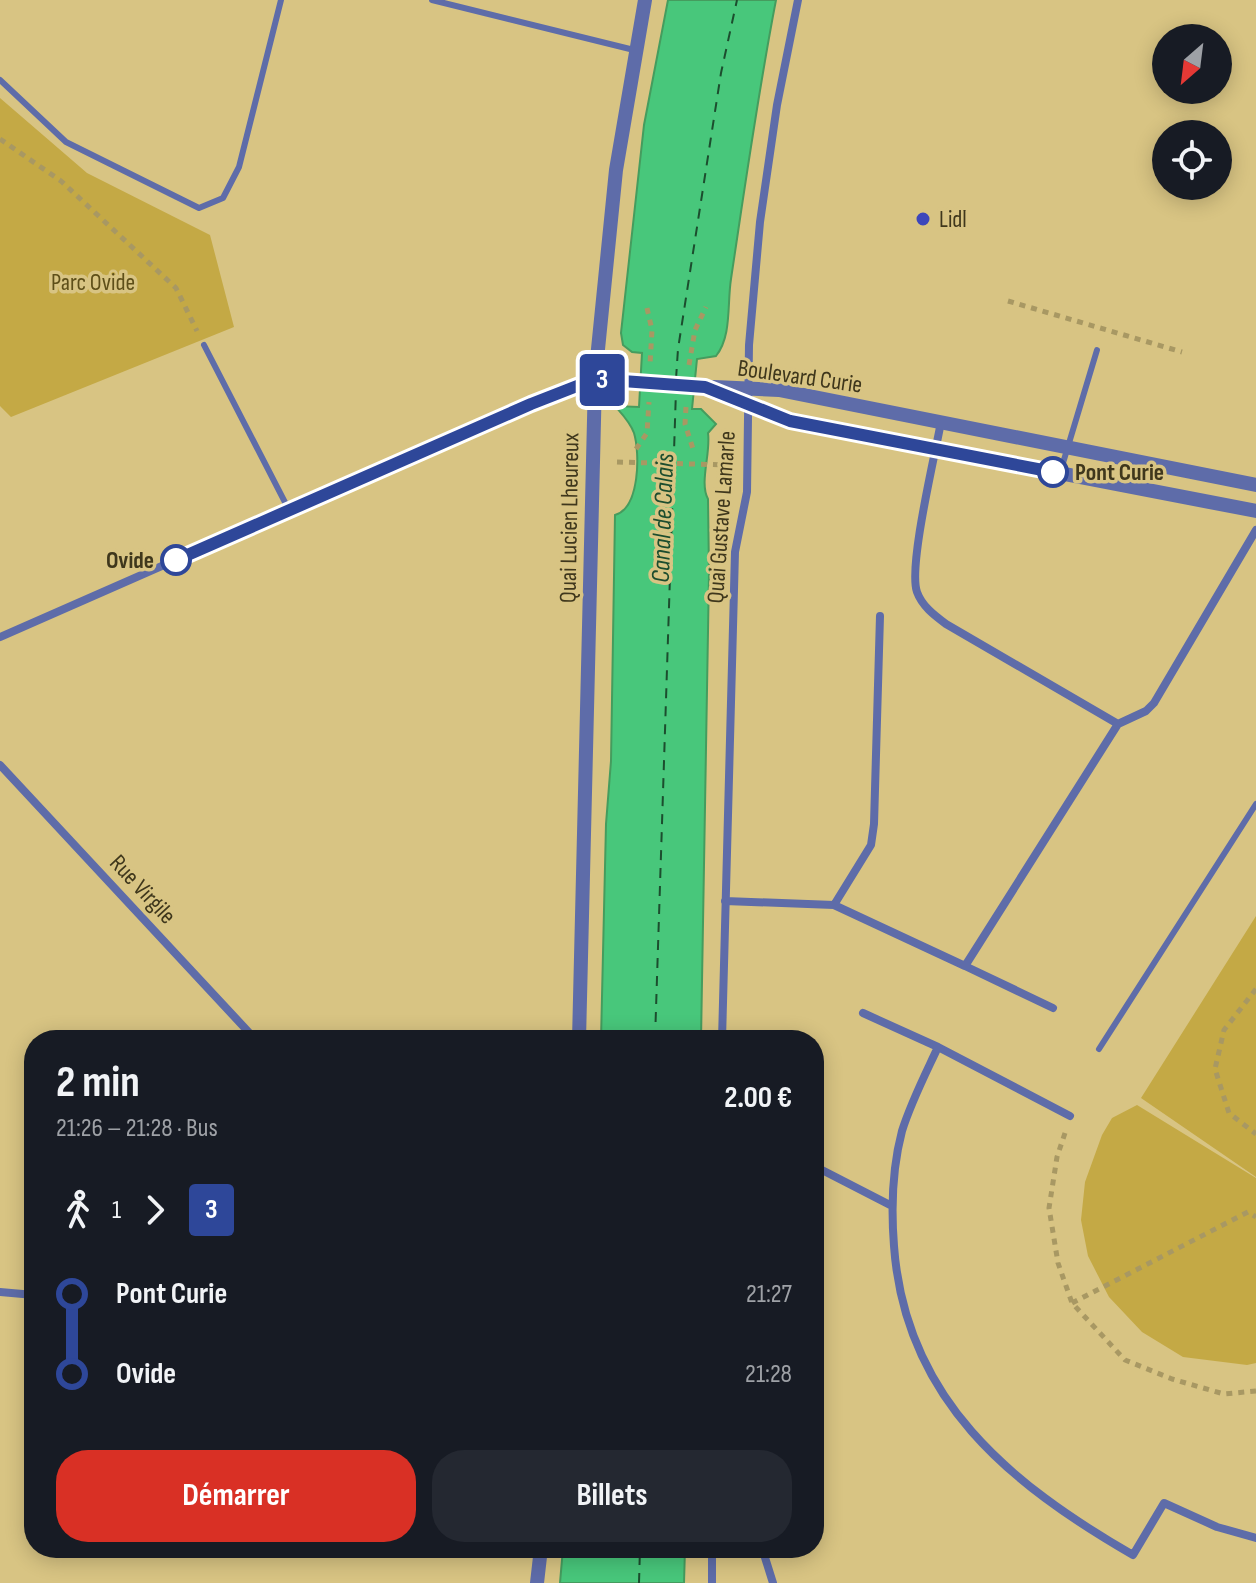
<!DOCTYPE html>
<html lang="fr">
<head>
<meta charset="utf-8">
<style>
  :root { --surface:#171b24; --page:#242831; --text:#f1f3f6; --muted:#9ea1a6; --accent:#d93025 }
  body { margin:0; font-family:"Sofia Sans Condensed",sans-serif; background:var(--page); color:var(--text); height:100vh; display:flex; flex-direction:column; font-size:30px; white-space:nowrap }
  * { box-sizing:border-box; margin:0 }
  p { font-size:26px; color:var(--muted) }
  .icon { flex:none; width:44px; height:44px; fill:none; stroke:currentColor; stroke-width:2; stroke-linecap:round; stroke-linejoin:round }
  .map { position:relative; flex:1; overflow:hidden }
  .panel { position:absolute; left:24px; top:1030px; width:800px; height:528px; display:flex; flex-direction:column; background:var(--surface); border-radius:32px; box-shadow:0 4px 20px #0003 }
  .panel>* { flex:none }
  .badge { padding:0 16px; border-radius:6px; font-size:28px; line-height:52px }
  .needle { width:52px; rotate:208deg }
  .fabs { position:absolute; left:1152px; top:24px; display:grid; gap:16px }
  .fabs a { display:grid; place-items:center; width:80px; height:80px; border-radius:50%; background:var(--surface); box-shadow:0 4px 20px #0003; font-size:40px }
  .map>.badge { position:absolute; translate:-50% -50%; box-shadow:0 0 0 4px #fff }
  .legs { display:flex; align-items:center; gap:12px; height:88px; padding:0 32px; font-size:26px }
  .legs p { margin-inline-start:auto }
  .headline { display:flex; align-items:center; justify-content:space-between; height:136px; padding:0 32px }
  h1 { font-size:44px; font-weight:700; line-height:60px }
  .primary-button { display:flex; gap:16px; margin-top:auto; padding:16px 32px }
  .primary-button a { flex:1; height:92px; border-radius:32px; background:var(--accent); color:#fff; font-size:32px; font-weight:700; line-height:92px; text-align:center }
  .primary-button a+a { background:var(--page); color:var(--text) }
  ul { padding:0 32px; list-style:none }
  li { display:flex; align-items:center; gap:28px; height:80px; font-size:30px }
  li i { display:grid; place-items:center; width:12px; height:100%; margin:0 10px; background:currentColor }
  li i::after { content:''; width:20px; height:20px; margin:-10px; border:6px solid; border-radius:50%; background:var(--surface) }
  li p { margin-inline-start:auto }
  li:first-child i { background:linear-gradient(#0000 50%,currentColor 0) }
  li:last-child i { background:linear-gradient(currentColor 50%,#0000 0) }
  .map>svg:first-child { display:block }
  .green { fill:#c4a945 }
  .water { fill:#48c77b; stroke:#459c5e; stroke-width:2 }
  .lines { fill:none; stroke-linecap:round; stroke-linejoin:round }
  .ferry { stroke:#1c4d2e; stroke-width:2; stroke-dasharray:10 8; stroke-linecap:butt }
  .path { stroke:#a89863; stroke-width:5; stroke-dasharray:6 6; stroke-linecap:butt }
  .service { stroke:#5e6ca9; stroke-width:6 }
  .minor { stroke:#5e6ca9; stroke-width:8 }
  .tertiary { stroke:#5e6ca9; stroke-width:14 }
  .tertiary-bridge { stroke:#5e6ca9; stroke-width:14 }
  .line-1-casing { stroke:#fff; stroke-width:18 }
  .line-1 { stroke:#2e4799; stroke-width:12 }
  .poi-dot { fill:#3d47bb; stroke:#d8c483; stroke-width:3 }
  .stop-1-dot { fill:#fff; stroke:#2e4799; stroke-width:4 }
  .labels { text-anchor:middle; stroke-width:7; stroke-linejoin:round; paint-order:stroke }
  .poi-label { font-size:24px; fill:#3f371c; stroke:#d8c483; text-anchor:start }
  .park-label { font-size:24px; fill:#5e4f19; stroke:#d8c483 }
  .street-label { font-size:24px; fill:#3f371c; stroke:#d8c483 }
  .stop-label { font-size:24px; font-weight:bold; fill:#3f371c; stroke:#d8c483; text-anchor:start }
  .water-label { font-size:26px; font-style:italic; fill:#1c4d2e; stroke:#d8c483 }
</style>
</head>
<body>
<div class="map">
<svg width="1256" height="1583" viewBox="0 0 1256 1583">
  <rect width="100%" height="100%" fill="#d8c483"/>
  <!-- green -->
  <path class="green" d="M0,98L87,173L210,235L234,327L11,417L0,406Z
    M1256,916V1177L1141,1098Z
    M1137,1105L1256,1178V1363L1247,1365L1183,1357L1142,1332L1109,1297L1088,1256L1081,1220L1085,1182L1102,1135L1112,1118Z"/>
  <!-- water -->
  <path class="water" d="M668,0H776C758,93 745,186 731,279C727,304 732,336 716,356L697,359L692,409H701L716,424L708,433C711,453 699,483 708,499L709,573L701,1040H601L606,824L611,761L615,515C640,508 640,453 634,433C630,422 622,414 615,406L639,407L642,353L632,352L623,345L621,333L644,125Z
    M563,1548H685L684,1583H560Z"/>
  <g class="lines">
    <!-- ferry -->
    <path class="ferry" d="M676,379L678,349L721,73L737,0
      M655,1040L676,390
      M639,1583L640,1548"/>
    <!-- path -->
    <path class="path" d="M0,139L61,181L176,288L197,331
      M1008,301L1182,352
      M647,308L652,330L650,364
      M689,365L695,330L706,307
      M686,407L685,424L694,452
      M636,449L647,433L649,402
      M617,462L729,465
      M1256,989L1224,1030L1215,1069L1229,1113L1256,1134
      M1065,1133L1057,1157L1049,1208L1058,1263L1072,1303L1125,1360L1172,1379L1224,1394L1256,1391
      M1072,1303L1248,1212L1256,1217"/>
    <!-- service -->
    <path class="service" d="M432,0L634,50
      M0,80L66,142L199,208L223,198L239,167L281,0
      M204,345L289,510
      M1060,473L1097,350
      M1099,1049L1256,804"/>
    <!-- minor -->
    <path class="minor" d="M941,422C935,455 908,567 917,592C922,606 934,615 946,624L1118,724
      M0,637L531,404L595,379
      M0,765L256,1040
      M725,901L834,905L871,845L874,824L880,616
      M834,905L965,966L1118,724L1146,711L1154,703L1256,530
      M965,966L1053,1008
      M863,1013L938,1047L1070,1116
      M722,1040L735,552L747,492L749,345L760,222L777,105L798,0
      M938,1047C925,1075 911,1102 902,1131C892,1169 891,1208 894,1246C905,1399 1010,1484 1133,1555L1164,1503L1217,1527L1256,1538
      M822,1170L892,1206
      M0,1292L34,1295
      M762,1548L773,1583
      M712,1583V1548"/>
    <!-- tertiary -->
    <path class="tertiary" d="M705,387L790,421L1256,511
      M714,387L779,390L1256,485
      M579,1040L595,379L616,170L645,0
      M537,1583L541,1548"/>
    <!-- tertiary-bridge -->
    <path class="tertiary-bridge" d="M595,379L705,387"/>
  </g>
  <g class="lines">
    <defs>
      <path id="line-1" d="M176,560L531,404L595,379L705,387L790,421L1053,472"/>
    </defs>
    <!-- line-1 casing -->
    <use href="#line-1" class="line-1-casing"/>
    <!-- line-1 -->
    <use href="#line-1" class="line-1"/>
  </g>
  <!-- markers -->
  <circle class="poi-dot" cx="923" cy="219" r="8"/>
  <g class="stop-1-dot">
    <circle cx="1053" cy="472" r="14"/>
    <circle cx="176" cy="560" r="14"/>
  </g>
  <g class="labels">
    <!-- poi labels -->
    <g class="poi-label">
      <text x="939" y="227">Lidl</text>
    </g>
    <!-- park labels -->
    <g class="park-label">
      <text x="93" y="290">Parc Ovide</text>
    </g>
    <!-- street labels -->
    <g class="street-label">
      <text transform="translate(800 376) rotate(8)" y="8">Boulevard Curie</text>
      <text transform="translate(721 517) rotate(-86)" y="8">Quai Gustave Lamarle</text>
      <text transform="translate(569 518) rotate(-89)" y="8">Quai Lucien Lheureux</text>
      <text transform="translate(143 889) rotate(47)" y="8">Rue Virgile</text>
    </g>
    <!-- stop labels -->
    <g class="stop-label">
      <text x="1075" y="480">Pont Curie</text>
      <text x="154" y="568" text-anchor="end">Ovide</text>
    </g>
    <!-- water labels -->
    <g class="water-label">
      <text transform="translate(662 518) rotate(-88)" y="9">Canal de Calais</text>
    </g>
  </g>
</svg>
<div class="fabs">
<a><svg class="needle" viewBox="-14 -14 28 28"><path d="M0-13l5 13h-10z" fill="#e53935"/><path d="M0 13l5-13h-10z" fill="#9ea1a6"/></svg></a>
<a><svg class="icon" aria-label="locate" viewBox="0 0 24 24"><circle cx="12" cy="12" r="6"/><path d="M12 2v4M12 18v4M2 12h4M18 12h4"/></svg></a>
</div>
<b class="badge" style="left:602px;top:380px;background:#2e4799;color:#fff">3</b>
<section class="panel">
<div class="headline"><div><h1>2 min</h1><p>21:26 – 21:28 · Bus</p></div><b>2.00 €</b></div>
<div class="legs"><svg class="icon" aria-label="walk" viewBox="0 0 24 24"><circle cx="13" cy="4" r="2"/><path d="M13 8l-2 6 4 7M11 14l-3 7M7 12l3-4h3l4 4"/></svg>1<svg class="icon" aria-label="forward" viewBox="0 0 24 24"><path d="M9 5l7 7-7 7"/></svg><b class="badge" style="background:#2e4799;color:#fff">3</b></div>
<ul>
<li><i style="color:#2e4799"></i><b>Pont Curie</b><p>21:27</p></li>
<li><i style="color:#2e4799"></i><b>Ovide</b><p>21:28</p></li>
</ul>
<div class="primary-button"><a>Démarrer</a><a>Billets</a></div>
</section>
</div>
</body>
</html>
